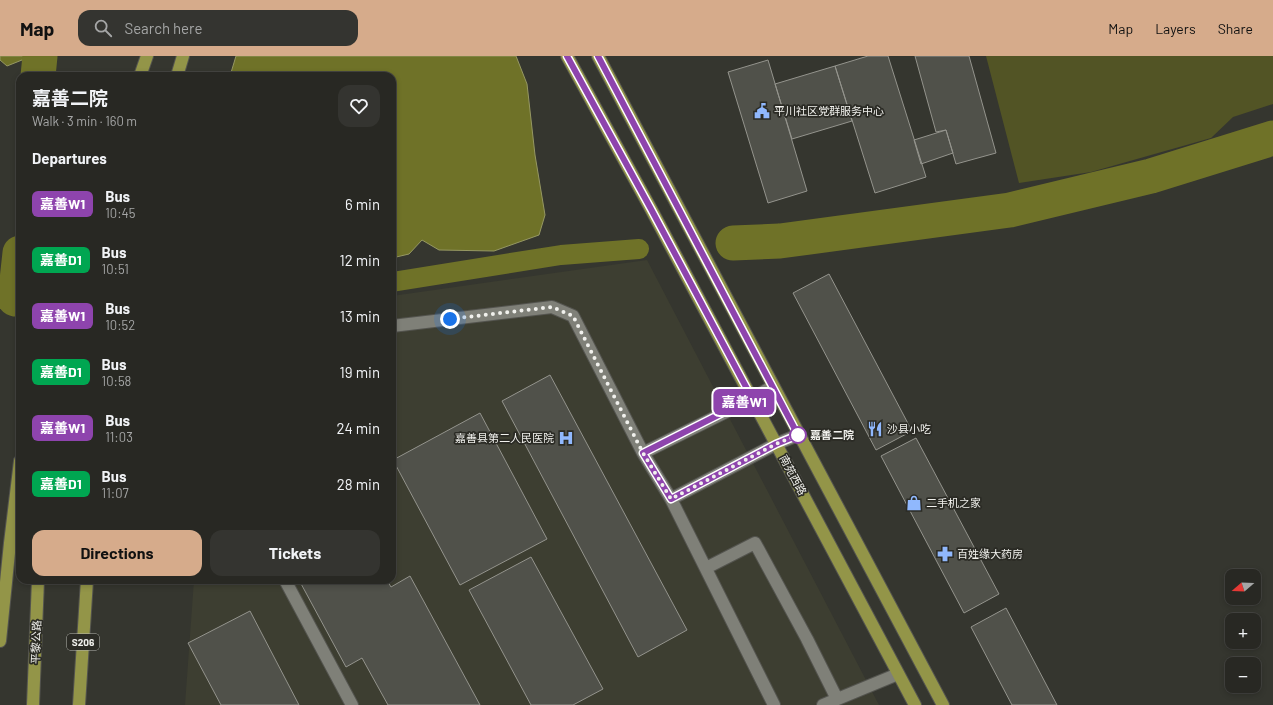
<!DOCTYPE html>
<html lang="en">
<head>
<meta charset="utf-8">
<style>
  :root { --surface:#282823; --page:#343430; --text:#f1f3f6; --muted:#a5a6a6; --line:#444441; --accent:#d6ab8b }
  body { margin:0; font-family:Barlow,"Noto Sans SC",sans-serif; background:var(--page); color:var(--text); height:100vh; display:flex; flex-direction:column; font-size:15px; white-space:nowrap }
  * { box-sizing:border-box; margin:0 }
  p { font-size:13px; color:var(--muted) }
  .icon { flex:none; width:22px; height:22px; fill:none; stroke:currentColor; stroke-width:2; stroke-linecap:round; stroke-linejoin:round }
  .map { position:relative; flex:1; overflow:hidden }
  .details { position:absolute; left:16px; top:16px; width:380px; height:512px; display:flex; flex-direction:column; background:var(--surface); border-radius:12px; box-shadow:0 2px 6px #0003,0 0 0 1px var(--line) }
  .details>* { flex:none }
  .badge { padding:0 8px; border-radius:6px; font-size:14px; line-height:26px }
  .needle { width:26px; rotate:251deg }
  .buttons { position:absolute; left:1225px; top:513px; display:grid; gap:8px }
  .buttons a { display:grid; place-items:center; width:36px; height:36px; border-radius:8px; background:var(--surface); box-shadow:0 2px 6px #0003,0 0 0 1px var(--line); font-size:20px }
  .you { position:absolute; width:20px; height:20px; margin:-10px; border:3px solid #fff; border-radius:50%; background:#1a73e8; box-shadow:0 0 0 6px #1a73e833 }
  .map>.badge { position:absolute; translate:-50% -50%; box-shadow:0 0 0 2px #fff }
  h2 { padding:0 16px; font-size:15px; line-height:36px }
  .round { display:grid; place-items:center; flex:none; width:42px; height:42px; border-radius:12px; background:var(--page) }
  .summary { display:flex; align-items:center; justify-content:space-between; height:68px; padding:0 16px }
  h1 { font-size:19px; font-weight:700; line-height:30px }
  .primary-button { display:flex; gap:8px; margin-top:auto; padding:8px 16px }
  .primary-button a { flex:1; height:46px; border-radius:12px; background:var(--accent); color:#111; font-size:16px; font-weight:700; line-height:46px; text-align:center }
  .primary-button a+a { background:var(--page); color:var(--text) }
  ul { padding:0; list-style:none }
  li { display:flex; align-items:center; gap:12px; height:56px; padding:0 16px }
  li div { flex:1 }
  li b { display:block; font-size:15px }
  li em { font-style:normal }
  li .badge { min-width:44px; font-weight:700; text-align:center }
  header { display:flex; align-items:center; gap:24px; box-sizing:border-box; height:56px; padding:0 20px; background:var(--accent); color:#111 }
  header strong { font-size:19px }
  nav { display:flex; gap:22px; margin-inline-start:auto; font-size:14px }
  .search { width:280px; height:36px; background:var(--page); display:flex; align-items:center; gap:10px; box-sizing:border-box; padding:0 14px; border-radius:12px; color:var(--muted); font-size:15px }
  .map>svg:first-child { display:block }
  .built { fill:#3d3e31 }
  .green { fill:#525425 }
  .water { fill:#6f7228; stroke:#969863 }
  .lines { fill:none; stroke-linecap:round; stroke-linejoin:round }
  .canal { stroke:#6f7228; stroke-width:20 }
  .river { stroke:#6f7228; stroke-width:35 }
  .building { fill:#50514a; stroke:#94948d }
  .minor-casing { stroke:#54544f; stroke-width:14 }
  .major-casing { stroke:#54544f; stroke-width:14 }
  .minor { stroke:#7f8078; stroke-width:12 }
  .major { stroke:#939548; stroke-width:12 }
  .line-casing { stroke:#fff; stroke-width:9 }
  .line { stroke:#8e44ad; stroke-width:6 }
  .walk { stroke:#f1f1ed; stroke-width:4; stroke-dasharray:0 7.2 }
  .stop-dot { fill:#fff; stroke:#8e44ad; stroke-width:2 }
  .labels { text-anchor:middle; stroke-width:3.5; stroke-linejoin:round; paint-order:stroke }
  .shield { fill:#2b2b25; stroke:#b6b6b1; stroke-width:1 }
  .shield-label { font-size:10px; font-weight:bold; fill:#f1f1ed }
  .poi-label { font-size:11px; fill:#f1f1ed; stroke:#2b2b25; text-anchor:start }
  .stop-label { font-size:11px; font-weight:bold; fill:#f1f1ed; stroke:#2b2b25; text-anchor:start }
  .street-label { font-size:11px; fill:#f1f1ed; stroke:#2b2b25 }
</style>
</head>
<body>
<header>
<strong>Map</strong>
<div class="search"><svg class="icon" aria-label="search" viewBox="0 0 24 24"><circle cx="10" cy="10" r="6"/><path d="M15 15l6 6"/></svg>Search here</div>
<nav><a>Map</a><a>Layers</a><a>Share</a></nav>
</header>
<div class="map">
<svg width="1273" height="649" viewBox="0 0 1273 649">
  <rect width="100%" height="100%" fill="#35362f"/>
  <!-- built -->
  <path class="built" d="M647,204L879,649H185L194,524H392V240Z"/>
  <!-- green -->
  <path class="green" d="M986,0H1273V48L1233,61L1211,82L1091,116L1019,127Z"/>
  <!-- water -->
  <path class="water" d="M0,0H32L7,10L0,4Z
    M236,0H516L527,28L535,99L545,159L539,179L494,195L439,194L422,184L409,198L392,202V20H230Z"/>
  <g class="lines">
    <!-- canal -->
    <path class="canal" d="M392,226L561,199L639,193
      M0,243H15L20,244"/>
    <!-- river -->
    <path class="river" d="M38,20L40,0
      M733,187L780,185L1010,154L1151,120L1273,82
      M15,243L20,197"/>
  </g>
  <!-- building -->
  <path class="building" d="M868,0H888L926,121L875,137L835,10Z
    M915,0H969L996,97L956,108L946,74L936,76Z
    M768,4L807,135L768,147L728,16Z
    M835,10L852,65L792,83L775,28Z
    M946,74L953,97L921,108L914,84Z
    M829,218L912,375L876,394L793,237Z
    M550,319L687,574L638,601L502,345Z
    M480,357L547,483L460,529L393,404Z
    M916,382L999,538L964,557L881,400Z
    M531,501L603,633L573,649H531L469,534Z
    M410,520L480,649H388L362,602L346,611L299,524H387L391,531Z
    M1006,552L1057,649H1012L971,571Z
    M250,555L299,649H221L188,587Z"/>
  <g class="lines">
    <defs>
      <path id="minor" d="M392,270L552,251L573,260L643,397L671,443L774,649
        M643,397L752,343L773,330
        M671,443L776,388L798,379
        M706,512L755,487L807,583L837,643
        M285,524L352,649
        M823,649L898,618"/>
      <path id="major" d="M567,0L651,153L915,649
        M598,0L943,649
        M140,20L147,0
        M177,20L183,0
        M0,585L10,487L20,405
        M33,649L38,524
        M79,649L87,524"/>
    </defs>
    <!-- minor casing -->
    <use href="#minor" class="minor-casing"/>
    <!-- major casing -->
    <use href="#major" class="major-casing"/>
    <!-- minor -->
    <use href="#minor" class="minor"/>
    <!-- major -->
    <use href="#major" class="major"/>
  </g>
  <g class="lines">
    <defs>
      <path id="line" d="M567,0L651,153L752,342L643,397L671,443L776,388L798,379L598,0"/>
    </defs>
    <!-- line casing -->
    <use href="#line" class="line-casing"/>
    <!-- line -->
    <use href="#line" class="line"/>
    <!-- walk -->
    <path class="walk" d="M450,263L552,251L573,260L643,397L671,443L776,388L798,379"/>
  </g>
  <!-- icons -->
  <defs>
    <symbol id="civic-bare" viewBox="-9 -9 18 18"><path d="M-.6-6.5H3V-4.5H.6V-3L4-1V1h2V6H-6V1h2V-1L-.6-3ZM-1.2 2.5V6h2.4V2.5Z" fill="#90b8fd" stroke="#2b2b25" stroke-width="2.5" paint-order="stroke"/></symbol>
    <symbol id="restaurant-bare" viewBox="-9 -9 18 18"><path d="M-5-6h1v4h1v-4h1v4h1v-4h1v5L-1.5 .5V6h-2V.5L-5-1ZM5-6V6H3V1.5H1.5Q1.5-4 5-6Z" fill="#90b8fd" stroke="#2b2b25" stroke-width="2.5" paint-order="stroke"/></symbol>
    <symbol id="hospital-bare" viewBox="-9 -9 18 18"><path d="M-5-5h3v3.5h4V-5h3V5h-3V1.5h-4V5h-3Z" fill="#90b8fd" stroke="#2b2b25" stroke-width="2.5" paint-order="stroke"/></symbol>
    <symbol id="shop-bare" viewBox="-9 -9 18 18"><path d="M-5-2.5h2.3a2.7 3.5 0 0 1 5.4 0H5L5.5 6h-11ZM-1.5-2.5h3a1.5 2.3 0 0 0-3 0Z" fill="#90b8fd" stroke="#2b2b25" stroke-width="2.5" paint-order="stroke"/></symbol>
    <symbol id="pharmacy-bare" viewBox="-9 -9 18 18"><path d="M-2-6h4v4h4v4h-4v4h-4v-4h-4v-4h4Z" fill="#90b8fd" stroke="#2b2b25" stroke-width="2.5" paint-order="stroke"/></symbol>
  </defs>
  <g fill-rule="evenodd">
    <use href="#civic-bare" x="751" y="44" width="22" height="22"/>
    <use href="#restaurant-bare" x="864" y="362" width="22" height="22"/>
    <use href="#hospital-bare" x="555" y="371" width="22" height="22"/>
    <use href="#shop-bare" x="903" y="436" width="22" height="22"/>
    <use href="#pharmacy-bare" x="934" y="487" width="22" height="22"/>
  </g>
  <!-- markers -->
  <circle class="stop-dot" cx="798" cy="379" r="8"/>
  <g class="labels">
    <!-- shield labels -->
    <rect class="shield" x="67" y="578" width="32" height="16" rx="3"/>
    <g class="shield-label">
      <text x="83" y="590">S206</text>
    </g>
    <!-- poi labels -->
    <g class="poi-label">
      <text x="774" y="59">平川社区党群服务中心</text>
      <text x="887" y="377">沙县小吃</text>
      <text x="554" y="386" text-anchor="end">嘉善县第二人民医院</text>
      <text x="926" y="451">二手机之家</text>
      <text x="957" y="502">百姓缘大药房</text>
    </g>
    <!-- stop labels -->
    <g class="stop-label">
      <text x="810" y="383">嘉善二院</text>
    </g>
    <!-- street labels -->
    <g class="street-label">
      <text transform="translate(793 419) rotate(62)" y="4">南苑西路</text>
      <text transform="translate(36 586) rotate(-88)" y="4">平黎公路</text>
    </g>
  </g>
</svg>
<div class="buttons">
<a><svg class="needle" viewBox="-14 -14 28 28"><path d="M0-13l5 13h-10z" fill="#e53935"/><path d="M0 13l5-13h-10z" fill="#a5a6a6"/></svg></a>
<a>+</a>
<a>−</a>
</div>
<div class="you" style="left:450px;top:263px"></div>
<b class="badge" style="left:744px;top:346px;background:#8e44ad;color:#fff">嘉善W1</b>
<section class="details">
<div class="summary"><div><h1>嘉善二院</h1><p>Walk · 3 min · 160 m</p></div><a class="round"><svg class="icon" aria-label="heart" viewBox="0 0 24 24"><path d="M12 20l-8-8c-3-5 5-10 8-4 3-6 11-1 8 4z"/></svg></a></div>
<h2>Departures</h2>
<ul>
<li><span class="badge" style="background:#8e44ad;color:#fff">嘉善W1</span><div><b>Bus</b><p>10:45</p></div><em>6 min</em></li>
<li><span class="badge" style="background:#00a651;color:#fff">嘉善D1</span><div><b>Bus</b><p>10:51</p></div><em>12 min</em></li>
<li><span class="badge" style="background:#8e44ad;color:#fff">嘉善W1</span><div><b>Bus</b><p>10:52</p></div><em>13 min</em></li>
<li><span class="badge" style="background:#00a651;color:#fff">嘉善D1</span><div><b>Bus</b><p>10:58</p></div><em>19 min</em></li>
<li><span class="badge" style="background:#8e44ad;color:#fff">嘉善W1</span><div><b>Bus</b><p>11:03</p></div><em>24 min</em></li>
<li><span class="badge" style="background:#00a651;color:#fff">嘉善D1</span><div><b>Bus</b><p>11:07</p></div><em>28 min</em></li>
</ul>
<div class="primary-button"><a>Directions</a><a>Tickets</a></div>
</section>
</div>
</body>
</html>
